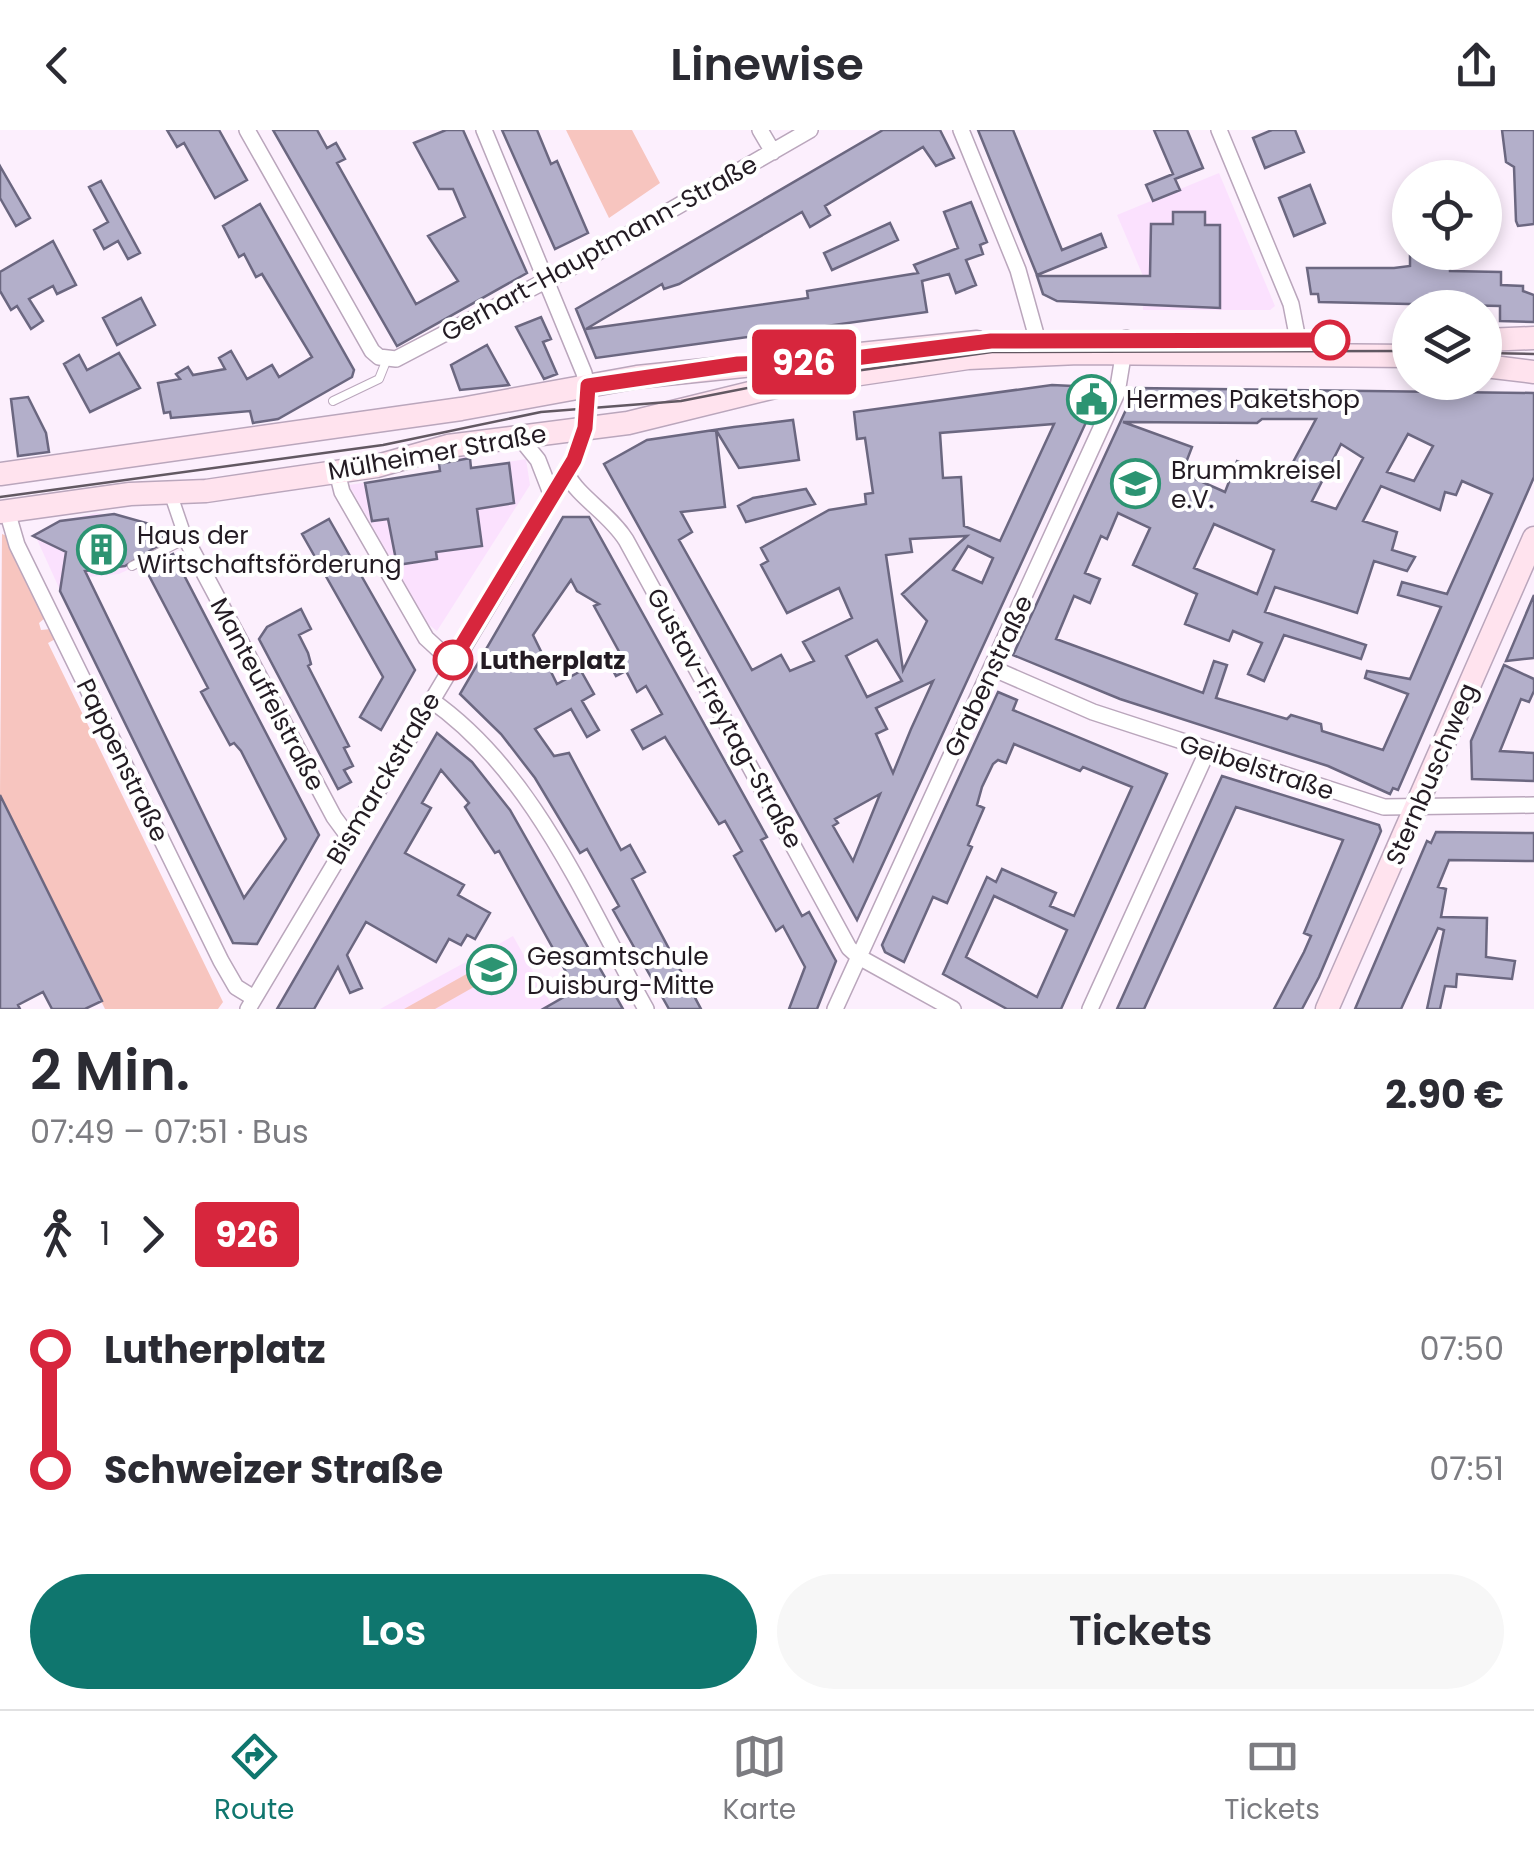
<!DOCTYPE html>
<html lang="de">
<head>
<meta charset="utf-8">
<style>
  :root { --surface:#fff; --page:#f7f7f7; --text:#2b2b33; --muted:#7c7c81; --line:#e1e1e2; --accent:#0f766e }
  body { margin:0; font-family:Poppins,sans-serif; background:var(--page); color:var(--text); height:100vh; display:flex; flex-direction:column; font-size:38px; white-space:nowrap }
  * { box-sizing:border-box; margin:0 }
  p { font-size:32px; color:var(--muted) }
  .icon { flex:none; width:55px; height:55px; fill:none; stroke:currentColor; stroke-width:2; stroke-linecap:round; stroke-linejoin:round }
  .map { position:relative; height:879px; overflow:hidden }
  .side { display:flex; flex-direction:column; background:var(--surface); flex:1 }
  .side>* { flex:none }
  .badge { padding:0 20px; border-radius:8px; font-size:35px; line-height:65px }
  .buttons { position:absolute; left:1392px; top:30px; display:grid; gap:20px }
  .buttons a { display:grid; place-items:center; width:110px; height:110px; border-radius:50%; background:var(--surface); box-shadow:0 5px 15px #0003; font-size:50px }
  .map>.badge { position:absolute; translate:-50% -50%; box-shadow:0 0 0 5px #fff }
  .legs { display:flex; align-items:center; gap:15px; height:110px; padding:0 30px; font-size:32px }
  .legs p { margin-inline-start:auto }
  .summary { display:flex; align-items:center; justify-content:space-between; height:170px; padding:0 30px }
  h1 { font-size:55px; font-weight:600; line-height:75px }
  .action { display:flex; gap:20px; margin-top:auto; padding:20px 30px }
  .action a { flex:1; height:115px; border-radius:60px; background:var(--accent); color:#fff; font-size:40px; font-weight:600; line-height:115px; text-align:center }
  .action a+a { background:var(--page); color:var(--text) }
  ul { padding:0 30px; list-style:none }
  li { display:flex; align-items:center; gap:35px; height:120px; font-size:38px }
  li i { display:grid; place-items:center; width:15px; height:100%; margin:0 12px; background:currentColor }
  li i::after { content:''; width:25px; height:25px; margin:-12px; border:8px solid; border-radius:50%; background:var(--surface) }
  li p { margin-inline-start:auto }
  li:first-child i { background:linear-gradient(#0000 50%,currentColor 0) }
  li:last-child i { background:linear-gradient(currentColor 50%,#0000 0) }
  header { display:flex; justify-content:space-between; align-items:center; height:130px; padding:0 30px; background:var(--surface); font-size:45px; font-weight:600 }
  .tab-bar { display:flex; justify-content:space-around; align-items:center; height:140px; border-top:2px solid var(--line); background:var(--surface); font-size:28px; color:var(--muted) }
  .tab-bar a { display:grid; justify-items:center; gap:5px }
  .tab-bar .active { color:var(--accent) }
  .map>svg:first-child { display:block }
  .built { fill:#fbe1fe }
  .green { fill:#f7c5bf }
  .building { fill:#b3afca; stroke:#6b6780; stroke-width:2.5; fill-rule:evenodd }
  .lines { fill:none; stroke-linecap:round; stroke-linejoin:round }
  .service-casing { stroke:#baa6bc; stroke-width:10 }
  .pedestrian-casing { stroke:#baa6bc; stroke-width:15 }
  .minor-casing { stroke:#baa6bc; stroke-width:18 }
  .secondary-casing { stroke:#baa6bc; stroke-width:25 }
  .service { stroke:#fff; stroke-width:8 }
  .pedestrian { stroke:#fff; stroke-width:12 }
  .minor { stroke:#fff; stroke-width:15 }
  .secondary { stroke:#ffe3ee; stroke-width:22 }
  .tram { stroke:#625862; stroke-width:2.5 }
  .line-1-casing { stroke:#fff; stroke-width:22 }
  .line-1 { stroke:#d7263d; stroke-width:15 }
  .stop-1-dot { fill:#fff; stroke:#d7263d; stroke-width:5 }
  .labels { text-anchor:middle; stroke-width:8; stroke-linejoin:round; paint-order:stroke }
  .street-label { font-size:25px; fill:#231b23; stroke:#fff }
  .poi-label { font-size:25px; fill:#231b23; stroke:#fff; text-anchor:start }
  .stop-label { font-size:25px; font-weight:bold; fill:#231b23; stroke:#fff; text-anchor:start }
</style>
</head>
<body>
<header><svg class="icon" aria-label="back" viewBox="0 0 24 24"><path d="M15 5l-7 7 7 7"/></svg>Linewise<svg class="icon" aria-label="share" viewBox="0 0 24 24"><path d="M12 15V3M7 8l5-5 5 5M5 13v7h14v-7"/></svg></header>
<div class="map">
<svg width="1534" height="879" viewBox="0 0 1534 879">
  <rect width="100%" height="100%" fill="#fceffd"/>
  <!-- built -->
  <path class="built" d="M1219,43L1275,176L1270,180H1143V146L1117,85Z
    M469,326L472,338L526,329L530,355L437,501L428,494L349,355L439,341V331Z
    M96,383L150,394L164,402L173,418L119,444L88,447L60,460L35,405L60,391Z
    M513,806L554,879H380Z"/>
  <!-- green -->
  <path class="green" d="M566,0H632L660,53L609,88Z
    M2,404L9,407L45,488L39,493L41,500L51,499L59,507L48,513L223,872L218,879H105L0,665Z
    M488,832L495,845L435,879H404Z"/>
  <!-- building -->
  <path class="building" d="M167,0H219L247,50L215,68L184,13L177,17Z
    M273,0H317L327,18L336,13L345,29L337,33L416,174L458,151L428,106L465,87L453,59H439L414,13L446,0H463L527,143L397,216Z
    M502,0H537L551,34L557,31L588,103L555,119Z
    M883,0H940L954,28L936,36L923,17L825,76L830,85L810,97L802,82L679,154L664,159L662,154L586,199L808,168L807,161L918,143L914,135L958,118L944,82L971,72L987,112L980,115L983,124L966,130L976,155L956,163L949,144L922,151L927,182L596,228L576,179Z
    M978,0H1013L1062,120L1101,104L1106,117L1037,145Z
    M1154,0H1187L1203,38L1175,49L1180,60L1153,71L1146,55L1173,44Z
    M1272,0H1295L1304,22L1265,38L1253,8Z
    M1502,0H1534V94L1518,96L1516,91L1514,37L1506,32Z
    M0,36L30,88L16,96L0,68Z
    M101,51L140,123L128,129L118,111L104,119L94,100L108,92L89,57Z
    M1310,55L1325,93L1294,106L1279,68Z
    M260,74L354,240L352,247L278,289L253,293L250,281L171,288L170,282L164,283L158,253L180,249L176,244L188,237L193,245L225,239L219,228L231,221L247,249L272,235L279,247L312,227L262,144L256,147L244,124L239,127L223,96Z
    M1173,82H1205V95H1220V178L1057,171L1043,164L1037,146H1150L1151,94H1173Z
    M890,93L898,110L832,140L824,123Z
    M53,111L76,155L57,164L53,156L29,169L43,191L31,199L17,176L11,180L0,161V142Z
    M1410,122L1442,123V129H1450V141L1501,142V155L1523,156V161L1534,165V192L1500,191V176L1319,172L1318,164H1311L1307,138H1394L1410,136Z
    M141,168L155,195L117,215L103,188Z
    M541,187L551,209L543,212L557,244L544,249L516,197Z
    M487,215L509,255L460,260L451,235Z
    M119,223L140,258L90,282L64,234L79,225L87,240Z
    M1052,255L1094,257L1099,264L857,790L604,334L647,310L734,297L793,290L799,330L739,338L716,300L725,377L681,382L692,402L679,410L752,540L781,525L790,541L814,531L803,512L852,488L839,458L787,483L761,435L768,431L761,418L829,380L866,374L865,364L873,363L865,308L857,309L854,282ZM1054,294L1000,411L964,396L961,347L943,348L940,303ZM967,406L902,464L927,491L903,540L886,425L912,422L910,409ZM968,416L993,428L982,453L953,440ZM877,510L902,551L867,567L846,526ZM933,551L911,599L893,643L876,604L887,599L876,578ZM880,664L853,731L833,696L838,693L835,689Z
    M1136,258L1534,263V347L1398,660L1393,658L1390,664L1328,636L1120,569L1013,525ZM1262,289H1316L1284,349L1237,331L1225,362L1182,343L1192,317L1123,292L1257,293ZM1408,304L1433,316L1414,351L1387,342ZM1341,314L1363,328L1336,379L1312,371ZM1462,351L1492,364L1447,464L1402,452L1398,465L1441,477L1410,549L1367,541L1365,548L1408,564L1383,620L1322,601L1321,594L1291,585L1287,589L1216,568L1227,535L1214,531L1203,563L1056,509L1074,466L1090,473L1100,449L1085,443L1101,406L1107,409L1118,383L1150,398L1133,435L1197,464L1185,494L1229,511L1233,501L1262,513L1248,544L1264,551L1284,505L1361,529L1366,515L1265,482L1275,457L1357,483L1374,431L1407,441L1415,427L1392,420L1397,402L1363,391L1381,356L1440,380L1445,362L1456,365ZM1214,394L1274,420L1257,464L1194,438Z
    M28,267L46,303L49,322L18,326L11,269Z
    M470,328L471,338L509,333L514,373L477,379L482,416L436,422L437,429L397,435L388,389L372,391L365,353L440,341L439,334Z
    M806,359L815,374L746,392L738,376L753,368Z
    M114,384L150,394L166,411L125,436L85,441L244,768L286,709L241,621L234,613L230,615L201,562L208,558L145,438L173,424L319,705L257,814L233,813L60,461L66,422L33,406L60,391Z
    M563,387H589L767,707L761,710L802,786L809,782L836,831L817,879H789L805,837L783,796L776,801L734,726L742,721L725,691L719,694L665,607L643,619L632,600L662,584L646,556L637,562L626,541L616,546L609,533L622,527L594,476L599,474L577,461L571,450L533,505L557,554L581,541L594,564L582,571L599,600L587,607L571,579L535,599L554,626L569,623L621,720L630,715L645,742L632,749L701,879H669L613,780L619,776L587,719L580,723L535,648L501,604L460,564Z
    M329,389L415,540L381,600L360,587L383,547L302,404Z
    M1534,465V528L1506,531Z
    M301,479L311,499L299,505L308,523L311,534L308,536L349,616L344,618L353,636L344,640L351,652L338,659L259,509L267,497Z
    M1504,535L1534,549V561L1529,572L1521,569L1500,621L1534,623V651L1472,649L1471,611Z
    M998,562L1017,570L1013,580L1167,644L1061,879H1007L943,844L987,747L996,752L1002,739L1056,763L1050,776L1074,786L1132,657L1083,637L1080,641L1014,614L1006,633L998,630L993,634L982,657L977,675L984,678L968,715L972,717L947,773L933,767L904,832L885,822L882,815ZM994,766L1067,800L1037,867L966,827Z
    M437,603L472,632L510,680L623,879H543L576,860L499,721L495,723L465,677L469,673L441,640L422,673L431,678L405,723L464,755L458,765L490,783L475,809L467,805L461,815L449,809L436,832L366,792L347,825L362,858L350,863L338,837L314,879H277Z
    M1222,646L1379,695L1381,701L1319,847L1302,879H1274L1304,822L1311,806L1304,803L1343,710L1236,677L1144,879H1117Z
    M0,665L102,871L85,879H52L43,862L18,875L20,879H0Z
    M1436,702L1534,703V731L1449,730L1438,757L1446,759L1441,787L1487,788L1486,827L1515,831L1512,849L1457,844L1456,857L1445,856L1440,879H1427L1444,800L1438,798L1401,879H1355L1427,711L1431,713Z"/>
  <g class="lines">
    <defs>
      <path id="service" d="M333,271L379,249L387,229
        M132,436L186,409"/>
      <path id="pedestrian" d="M171,365L186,409"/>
      <path id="minor" d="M247,0L372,221L379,227L396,229L572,137L810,0
        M760,0L773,22
        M961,0L1018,140L1037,208
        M1219,0L1291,174L1298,210
        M517,304L538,330L552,366
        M337,342L342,362L426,508L452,532
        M567,344C578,367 609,383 626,410L849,818L859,827L953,879
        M7,381L17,415L221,831L236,857L254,868
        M186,409L334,687L348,706
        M992,538L1093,582L1384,677L1534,675
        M431,570C534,642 586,772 646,879
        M248,879L567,344C584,313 593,278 584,243L484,0
        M835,879L1117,263L1126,208
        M1090,879L1207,622"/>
      <path id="secondary" d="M1485,210L1534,208
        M1485,236L1534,242
        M0,344L461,279L637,247L977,212
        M0,382L130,364L206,361L377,336L448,316L628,293L779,256L968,228L1079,223L1410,226
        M1327,879L1534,408"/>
    </defs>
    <!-- service casing -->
    <use href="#service" class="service-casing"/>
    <!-- pedestrian casing -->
    <use href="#pedestrian" class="pedestrian-casing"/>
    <!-- minor casing -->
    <use href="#minor" class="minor-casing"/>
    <!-- secondary casing -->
    <use href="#secondary" class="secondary-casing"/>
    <!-- service -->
    <use href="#service" class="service"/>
    <!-- pedestrian -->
    <use href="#pedestrian" class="pedestrian"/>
    <!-- minor -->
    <use href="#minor" class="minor"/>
    <!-- secondary -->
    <use href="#secondary" class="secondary"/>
    <!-- tram -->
    <path class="tram" d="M1485,223L1534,224
      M0,367L383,315L541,282L681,271L783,251L992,222L1410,221"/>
  </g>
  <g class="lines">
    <defs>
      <path id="line-1" d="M453,530L574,330L585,298L588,256L738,234L839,230L991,211L1330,210"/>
    </defs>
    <!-- line-1 casing -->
    <use href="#line-1" class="line-1-casing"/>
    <!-- line-1 -->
    <use href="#line-1" class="line-1"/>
  </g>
  <!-- icons -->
  <defs>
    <symbol id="civic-ring" viewBox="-11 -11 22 22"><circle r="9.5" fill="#fff" stroke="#2c9472" stroke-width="1.5"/><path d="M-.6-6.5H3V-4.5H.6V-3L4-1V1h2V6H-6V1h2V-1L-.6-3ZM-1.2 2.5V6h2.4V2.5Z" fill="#2c9472"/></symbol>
    <symbol id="school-ring" viewBox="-11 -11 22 22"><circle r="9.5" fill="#fff" stroke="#2c9472" stroke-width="1.5"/><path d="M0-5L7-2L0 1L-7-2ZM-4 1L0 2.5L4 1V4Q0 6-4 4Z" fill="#2c9472"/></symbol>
    <symbol id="building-ring" viewBox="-11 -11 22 22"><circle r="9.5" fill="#fff" stroke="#2c9472" stroke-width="1.5"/><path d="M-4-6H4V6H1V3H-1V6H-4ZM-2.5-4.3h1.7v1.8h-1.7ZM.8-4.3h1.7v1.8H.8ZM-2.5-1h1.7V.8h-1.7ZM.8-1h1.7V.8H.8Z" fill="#2c9472"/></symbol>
  </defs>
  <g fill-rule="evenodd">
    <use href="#civic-ring" x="1064" y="242" width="55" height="55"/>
    <use href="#school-ring" x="1108" y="326" width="55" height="55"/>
    <use href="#building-ring" x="74" y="392" width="55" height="55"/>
    <use href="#school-ring" x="464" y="812" width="55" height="55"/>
  </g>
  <!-- markers -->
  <g class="stop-1-dot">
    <circle cx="1330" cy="210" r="18"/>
    <circle cx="453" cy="530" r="18"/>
  </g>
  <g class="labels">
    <!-- street labels -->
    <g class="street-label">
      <text transform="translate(599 118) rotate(-29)" y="9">Gerhart-Hauptmann-Straße</text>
      <text transform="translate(437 322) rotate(-10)" y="9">Mülheimer Straße</text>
      <text transform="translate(988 546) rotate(-65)" y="9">Grabenstraße</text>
      <text transform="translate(268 564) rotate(62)" y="9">Manteuffelstraße</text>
      <text transform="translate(725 588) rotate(61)" y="9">Gustav-Freytag-Straße</text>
      <text transform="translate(123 630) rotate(64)" y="9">Pappenstraße</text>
      <text transform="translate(1257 637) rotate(18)" y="9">Geibelstraße</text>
      <text transform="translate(1431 644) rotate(-67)" y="9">Sternbuschweg</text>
      <text transform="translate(383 648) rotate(-59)" y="9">Bismarckstraße</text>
    </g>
    <!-- poi labels -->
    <g class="poi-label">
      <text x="1126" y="278">Hermes Paketshop</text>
      <text x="1171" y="349">Brummkreisel<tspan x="1171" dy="29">e.V.</tspan></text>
      <text x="137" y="414">Haus der<tspan x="137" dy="29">Wirtschaftsförderung</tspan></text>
      <text x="527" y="835">Gesamtschule<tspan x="527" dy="29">Duisburg-Mitte</tspan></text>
    </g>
    <!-- stop labels -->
    <g class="stop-label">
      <text x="480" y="539">Lutherplatz</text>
    </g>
  </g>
</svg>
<div class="buttons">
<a><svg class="icon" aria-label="locate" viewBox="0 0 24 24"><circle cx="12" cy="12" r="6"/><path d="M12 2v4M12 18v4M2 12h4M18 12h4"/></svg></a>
<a><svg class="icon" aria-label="layers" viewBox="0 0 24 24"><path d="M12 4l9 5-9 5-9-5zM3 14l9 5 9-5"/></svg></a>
</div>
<b class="badge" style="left:804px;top:232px;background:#d7263d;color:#fff">926</b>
</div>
<section class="side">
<div class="summary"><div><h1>2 Min.</h1><p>07:49 – 07:51 · Bus</p></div><b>2.90 €</b></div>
<div class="legs"><svg class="icon" aria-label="walk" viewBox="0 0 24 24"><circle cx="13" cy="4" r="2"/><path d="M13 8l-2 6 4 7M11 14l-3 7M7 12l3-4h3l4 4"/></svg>1<svg class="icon" aria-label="forward" viewBox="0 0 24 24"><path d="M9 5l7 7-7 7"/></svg><b class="badge" style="background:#d7263d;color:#fff">926</b></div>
<ul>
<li><i style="color:#d7263d"></i><b>Lutherplatz</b><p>07:50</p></li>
<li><i style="color:#d7263d"></i><b>Schweizer Straße</b><p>07:51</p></li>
</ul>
<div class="action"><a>Los</a><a>Tickets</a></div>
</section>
<nav class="tab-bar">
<a class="active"><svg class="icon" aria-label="directions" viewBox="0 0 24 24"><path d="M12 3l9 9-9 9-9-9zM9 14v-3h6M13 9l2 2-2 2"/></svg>Route</a>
<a><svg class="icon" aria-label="map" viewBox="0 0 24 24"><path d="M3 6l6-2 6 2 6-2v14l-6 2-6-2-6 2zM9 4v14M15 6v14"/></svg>Karte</a>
<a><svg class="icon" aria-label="tickets" viewBox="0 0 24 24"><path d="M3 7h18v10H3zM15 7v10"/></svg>Tickets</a>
</nav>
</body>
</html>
